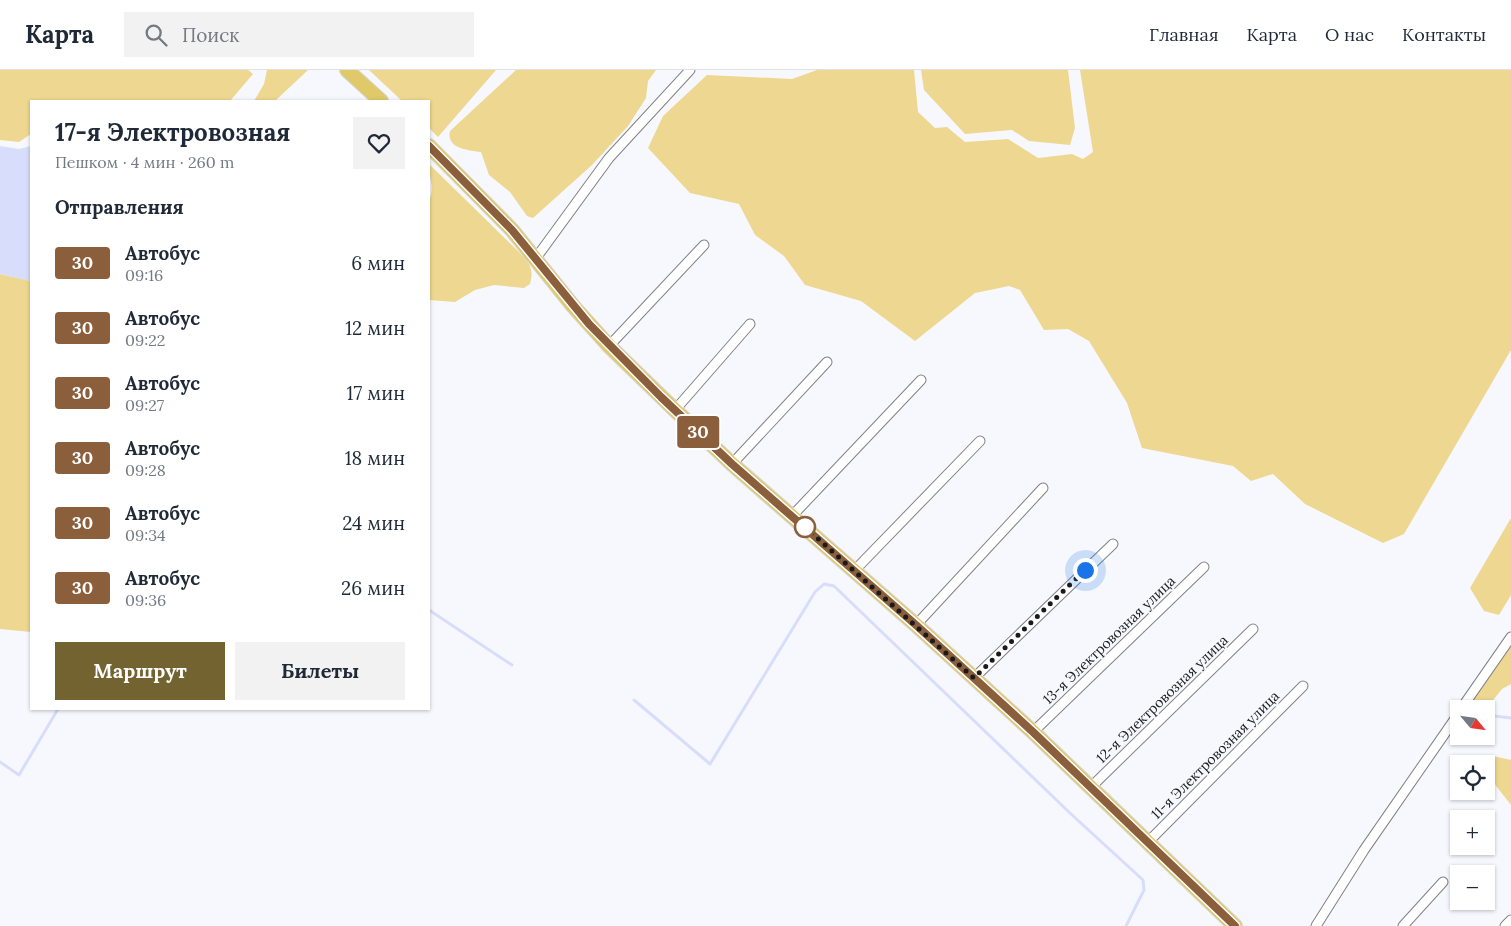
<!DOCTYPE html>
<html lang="ru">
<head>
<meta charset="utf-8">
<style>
  :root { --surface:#fff; --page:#f2f2f3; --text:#1f2937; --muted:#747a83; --line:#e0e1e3; --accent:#736331 }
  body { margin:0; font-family:Lora,serif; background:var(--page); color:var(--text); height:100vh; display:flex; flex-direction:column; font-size:19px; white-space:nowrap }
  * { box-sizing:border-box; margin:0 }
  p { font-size:16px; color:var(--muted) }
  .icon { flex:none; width:28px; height:28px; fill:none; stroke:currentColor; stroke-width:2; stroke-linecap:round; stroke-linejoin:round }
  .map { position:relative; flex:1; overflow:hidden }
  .drawer { position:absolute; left:30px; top:30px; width:400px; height:610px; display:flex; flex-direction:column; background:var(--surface); border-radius:0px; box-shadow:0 1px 4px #0004 }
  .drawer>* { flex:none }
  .badge { padding:0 10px; border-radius:4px; font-size:18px; line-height:32px }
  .needle { width:32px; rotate:119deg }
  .fabs { position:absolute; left:1450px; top:630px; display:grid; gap:10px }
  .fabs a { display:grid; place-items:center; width:45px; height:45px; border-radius:0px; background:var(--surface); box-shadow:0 1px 4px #0004; font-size:25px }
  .you { position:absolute; width:25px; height:25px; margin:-12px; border:4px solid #fff; border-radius:50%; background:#1a73e8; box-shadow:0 0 0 8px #1a73e833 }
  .map>.badge { position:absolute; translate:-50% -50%; box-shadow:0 0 0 2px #fff }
  h2 { padding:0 25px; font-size:19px; line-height:45px }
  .round { display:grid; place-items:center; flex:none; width:52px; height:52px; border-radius:0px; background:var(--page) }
  .overview { display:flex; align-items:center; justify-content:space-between; height:85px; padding:0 25px }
  h1 { font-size:24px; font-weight:700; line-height:38px }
  .primary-button { display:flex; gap:10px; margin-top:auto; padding:10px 25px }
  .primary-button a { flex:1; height:58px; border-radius:0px; background:var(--accent); color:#fff; font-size:20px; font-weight:700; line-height:58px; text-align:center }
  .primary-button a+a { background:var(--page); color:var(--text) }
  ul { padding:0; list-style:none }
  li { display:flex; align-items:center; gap:15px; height:65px; padding:0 25px }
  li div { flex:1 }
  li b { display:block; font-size:19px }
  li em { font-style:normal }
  li .badge { min-width:55px; font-weight:700; text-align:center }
  header { display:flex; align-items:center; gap:30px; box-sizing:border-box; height:70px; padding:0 25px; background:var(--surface); border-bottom:1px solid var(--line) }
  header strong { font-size:24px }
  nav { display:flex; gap:28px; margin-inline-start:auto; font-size:18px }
  .search { width:350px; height:45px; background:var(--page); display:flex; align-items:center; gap:12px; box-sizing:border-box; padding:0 18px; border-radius:0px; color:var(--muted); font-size:19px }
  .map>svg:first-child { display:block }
  .green { fill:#eed790 }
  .water { fill:#d7ddfb }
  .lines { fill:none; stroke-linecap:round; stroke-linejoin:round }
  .stream { stroke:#d7ddfb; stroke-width:3 }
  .minor-casing { stroke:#808186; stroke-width:11 }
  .primary-casing { stroke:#d6d6d6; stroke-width:16 }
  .minor { stroke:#fff; stroke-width:9 }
  .primary { stroke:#e0c969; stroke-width:14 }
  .line-casing { stroke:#fff; stroke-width:11 }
  .line { stroke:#8b5e3c; stroke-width:8 }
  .walk { stroke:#1a1a1c; stroke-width:5; stroke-dasharray:0 9 }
  .stop-dot { fill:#fff; stroke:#8b5e3c; stroke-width:2.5 }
  .labels { text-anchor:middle; stroke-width:4; stroke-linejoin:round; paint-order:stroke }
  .street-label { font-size:14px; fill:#1a1a1c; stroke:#f7f8fd }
</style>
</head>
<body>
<header>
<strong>Карта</strong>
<div class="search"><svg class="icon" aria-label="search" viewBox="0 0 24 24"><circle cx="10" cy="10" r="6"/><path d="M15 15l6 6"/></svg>Поиск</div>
<nav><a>Главная</a><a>Карта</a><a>О нас</a><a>Контакты</a></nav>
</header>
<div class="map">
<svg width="1511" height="856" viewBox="0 0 1511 856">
  <rect width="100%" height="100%" fill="#f7f8fd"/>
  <!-- green -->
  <path class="green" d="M0,0H248L253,4L230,31H31V64L19,72L0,70Z
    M267,0H308L275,31H254L264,14Z
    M369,0H496L438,67L429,58V31H402Z
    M516,0H656L648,11L646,28L628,56L592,95L533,148L527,146L510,122L489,105L481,82C469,80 446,79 450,61Z
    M817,0H914L918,42L935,58L947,57L965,72L1008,69L1038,88L1072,84L1083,89L1093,82L1080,0H1511V280L1404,464L1383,473L1305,434L1273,404L1251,411L1233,396L1142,378L1127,333L1089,271L1068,259L1044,260L1020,220L1009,216L975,223L915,271L861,231L805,215L784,186L755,165L739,134L690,123L648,78L663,46L707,5L792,9Z
    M921,0H1068L1075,58L1070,75L1029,71L1012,60L965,64L924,20Z
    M429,94L525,188C532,198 533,203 530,214L524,218L494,215L475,220L455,232L429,230V131C435,117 429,109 429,94Z
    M0,204L31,211V562L0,559Z
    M1511,448V525L1499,545L1484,541L1470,518Z
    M1511,576V614L1502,619L1486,639H1466Z
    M1493,686L1511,690V735L1486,703Z"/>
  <!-- water -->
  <path class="water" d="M0,76L19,79L31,76V211L0,204Z"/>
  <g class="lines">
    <!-- stream -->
    <path class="stream" d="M429,540L512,595
      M634,630L710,694L815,522L824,514L834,516L1071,744L1143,810L1144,820L1126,856
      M1486,645L1511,648
      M0,692L19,705L58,639"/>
    <defs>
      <path id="minor" d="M536,188L609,88L690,0
        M609,276L704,175
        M675,340L750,254
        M732,394L827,292
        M792,446L921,310
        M854,501L980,371
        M916,555L1043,418
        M974,608L1113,474
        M1461,639L1511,567
        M1033,662L1204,497
        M1090,718L1253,559
        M1147,773L1303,616
        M1316,856L1364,780L1459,643
        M1403,856L1443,812
        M1505,856L1511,850"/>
      <path id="primary" d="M347,0L381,31
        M429,76L512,160L573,236L609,276L675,340L732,394L916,555L1033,662L1235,856"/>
    </defs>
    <!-- minor casing -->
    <use href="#minor" class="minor-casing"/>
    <!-- primary casing -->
    <use href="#primary" class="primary-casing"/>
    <!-- minor -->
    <use href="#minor" class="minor"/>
    <!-- primary -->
    <use href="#primary" class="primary"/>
  </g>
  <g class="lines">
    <defs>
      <path id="line" d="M429,76L512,160L589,254L661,327L732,394L916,555L1033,662L1235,856"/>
    </defs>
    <!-- line casing -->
    <use href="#line" class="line-casing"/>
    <!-- line -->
    <use href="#line" class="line"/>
    <!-- walk -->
    <path class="walk" d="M805,457L974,608L1085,500"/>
  </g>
  <!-- markers -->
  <circle class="stop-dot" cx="805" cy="457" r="10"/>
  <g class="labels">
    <!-- street labels -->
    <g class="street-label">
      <text transform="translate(1109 570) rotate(-44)" y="5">13-я Электровозная улица</text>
      <text transform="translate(1162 629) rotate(-44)" y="5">12-я Электровозная улица</text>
      <text transform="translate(1215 685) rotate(-45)" y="5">11-я Электровозная улица</text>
    </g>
  </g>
</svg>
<div class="fabs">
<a><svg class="needle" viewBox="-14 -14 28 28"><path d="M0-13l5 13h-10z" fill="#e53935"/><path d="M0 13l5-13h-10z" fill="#747a83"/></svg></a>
<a><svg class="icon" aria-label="locate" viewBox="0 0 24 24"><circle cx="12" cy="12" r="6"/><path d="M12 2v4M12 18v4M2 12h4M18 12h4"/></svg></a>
<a>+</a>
<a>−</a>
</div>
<div class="you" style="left:1085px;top:500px"></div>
<b class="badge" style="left:698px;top:362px;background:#8b5e3c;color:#fff">30</b>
<section class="drawer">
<div class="overview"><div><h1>17-я Электровозная</h1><p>Пешком · 4 мин · 260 m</p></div><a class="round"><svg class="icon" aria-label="heart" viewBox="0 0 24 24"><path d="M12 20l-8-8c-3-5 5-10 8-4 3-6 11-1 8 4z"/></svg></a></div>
<h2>Отправления</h2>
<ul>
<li><span class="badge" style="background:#8b5e3c;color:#fff">30</span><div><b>Автобус</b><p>09:16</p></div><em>6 мин</em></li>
<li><span class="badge" style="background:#8b5e3c;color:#fff">30</span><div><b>Автобус</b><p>09:22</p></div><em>12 мин</em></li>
<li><span class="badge" style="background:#8b5e3c;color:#fff">30</span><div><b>Автобус</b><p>09:27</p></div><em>17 мин</em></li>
<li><span class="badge" style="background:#8b5e3c;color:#fff">30</span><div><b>Автобус</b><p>09:28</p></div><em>18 мин</em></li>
<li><span class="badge" style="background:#8b5e3c;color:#fff">30</span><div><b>Автобус</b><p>09:34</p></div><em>24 мин</em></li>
<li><span class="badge" style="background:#8b5e3c;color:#fff">30</span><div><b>Автобус</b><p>09:36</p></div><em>26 мин</em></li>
</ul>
<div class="primary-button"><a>Маршрут</a><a>Билеты</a></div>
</section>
</div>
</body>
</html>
